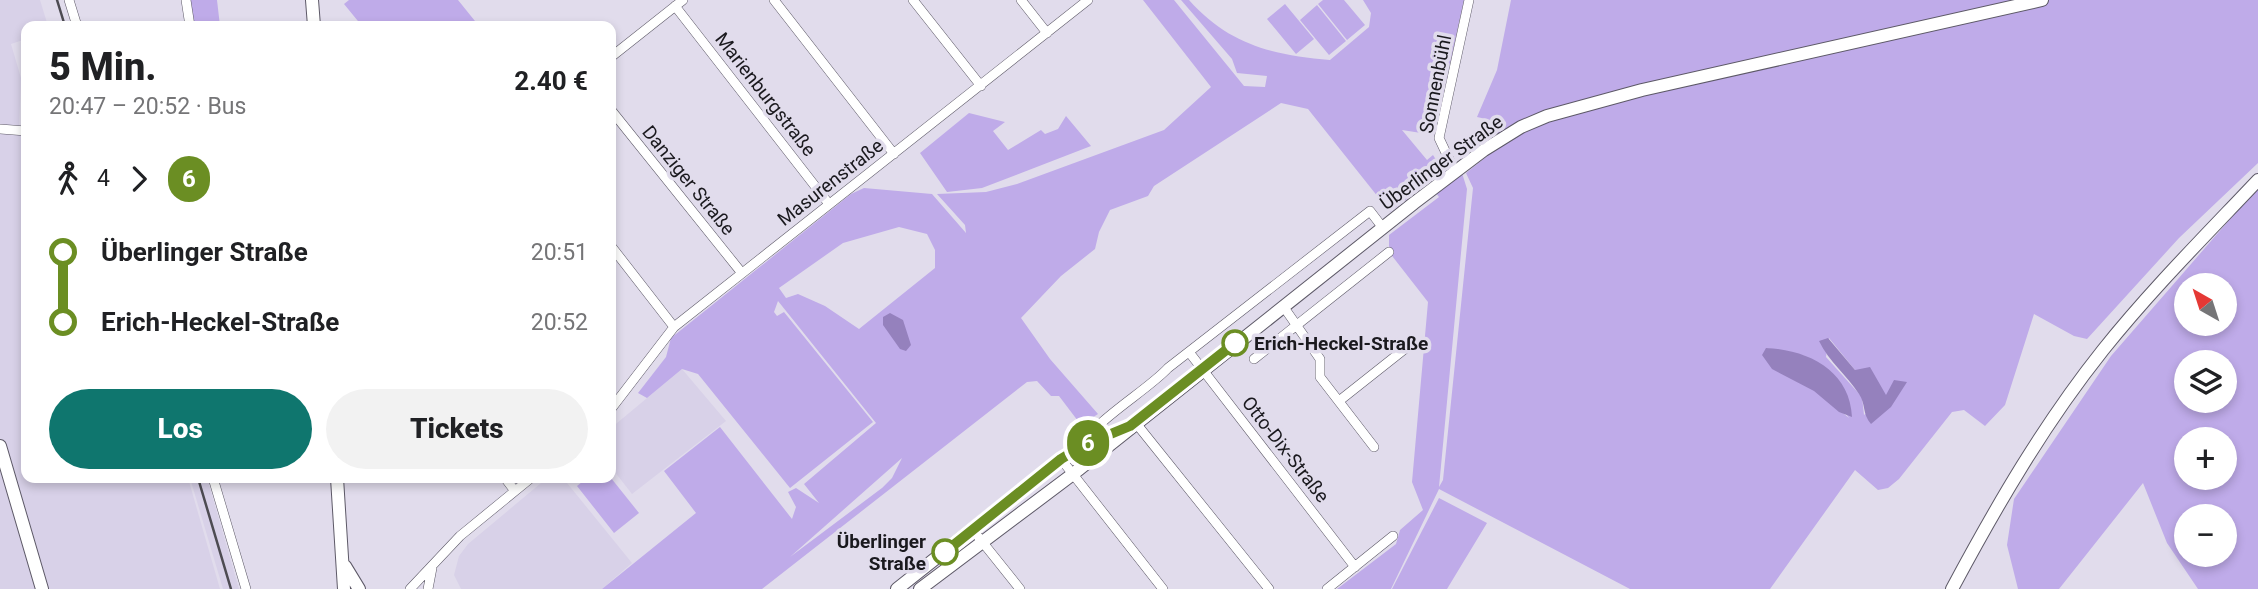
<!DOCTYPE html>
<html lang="de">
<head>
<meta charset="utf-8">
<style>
  :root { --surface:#fff; --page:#f2f2f2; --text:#202124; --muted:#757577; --accent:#0f766e }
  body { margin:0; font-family:Roboto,sans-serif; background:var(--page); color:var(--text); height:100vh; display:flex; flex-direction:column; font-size:26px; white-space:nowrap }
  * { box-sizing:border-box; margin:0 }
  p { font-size:23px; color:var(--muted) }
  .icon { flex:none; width:38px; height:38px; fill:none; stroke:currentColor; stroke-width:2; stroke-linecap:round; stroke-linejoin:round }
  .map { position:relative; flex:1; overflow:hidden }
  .drawer { position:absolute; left:21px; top:21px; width:595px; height:462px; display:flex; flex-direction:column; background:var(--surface); border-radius:14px; box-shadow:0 4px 10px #0003 }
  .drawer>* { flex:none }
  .badge { padding:0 14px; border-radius:23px; font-size:24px; line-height:46px }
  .needle { width:46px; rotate:321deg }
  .fabs { position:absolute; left:2174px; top:273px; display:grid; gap:14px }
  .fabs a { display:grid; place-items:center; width:63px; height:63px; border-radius:50%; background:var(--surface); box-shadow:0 4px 10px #0003; font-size:35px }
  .map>.badge { position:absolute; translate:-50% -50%; box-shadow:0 0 0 4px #fff }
  .legs { display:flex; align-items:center; gap:10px; height:77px; padding:0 28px; font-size:23px }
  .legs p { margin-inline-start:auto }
  .overview { display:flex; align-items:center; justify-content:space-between; height:119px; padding:0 28px }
  h1 { font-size:38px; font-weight:800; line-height:52px }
  .button { display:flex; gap:14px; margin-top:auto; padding:14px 28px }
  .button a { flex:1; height:80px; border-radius:42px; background:var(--accent); color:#fff; font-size:28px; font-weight:800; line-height:80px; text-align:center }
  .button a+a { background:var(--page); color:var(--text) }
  ul { padding:0 28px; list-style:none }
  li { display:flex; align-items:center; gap:24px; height:70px; font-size:26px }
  li i { display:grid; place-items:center; width:10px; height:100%; margin:0 9px; background:currentColor }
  li i::after { content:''; width:18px; height:18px; margin:-9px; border:5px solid; border-radius:50%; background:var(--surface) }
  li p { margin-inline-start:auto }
  li:first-child i { background:linear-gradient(#0000 50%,currentColor 0) }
  li:last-child i { background:linear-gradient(currentColor 50%,#0000 0) }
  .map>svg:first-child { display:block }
  .built { fill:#d8d1e8 }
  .green { fill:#bfabe9; fill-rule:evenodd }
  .water { fill:#9581bd }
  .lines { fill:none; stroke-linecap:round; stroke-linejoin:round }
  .street-casing { stroke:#5d5967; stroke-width:10 }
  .secondary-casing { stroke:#5d5967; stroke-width:14 }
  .street { stroke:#fff; stroke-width:9 }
  .secondary { stroke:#fff; stroke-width:12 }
  .rail { stroke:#4d4b52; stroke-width:2.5 }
  .line-1-casing { stroke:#fff; stroke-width:16 }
  .line-1 { stroke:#6b8e23; stroke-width:10 }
  .stop-1-dot { fill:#fff; stroke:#6b8e23; stroke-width:3.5 }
  .labels { text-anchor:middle; stroke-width:7; stroke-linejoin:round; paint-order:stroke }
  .street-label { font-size:19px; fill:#1a191e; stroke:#e1dcec }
  .stop-label { font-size:19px; font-weight:bold; fill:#1a191e; stroke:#e1dcec; text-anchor:start }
</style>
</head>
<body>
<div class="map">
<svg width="2258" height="589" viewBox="0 0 2258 589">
  <rect width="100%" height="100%" fill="#e1dcec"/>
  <!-- built -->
  <path class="built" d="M0,0H40L48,26H26V39L11,44L21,78L19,130L26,132V478H188L220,589H0Z
    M682,369L726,421L632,494L611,467V428Z
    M190,478H207L239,589H223Z
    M547,478H563L632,563L602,589H461L454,575L459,556L468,544Z"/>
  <!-- green -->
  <path class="green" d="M188,0H217L220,26H192Z
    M349,0H458L479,26H362L344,4Z
    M1143,0H1174L1244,86L1265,87L1267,76L1237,73L1232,59L1181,0H1189C1229,45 1273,55 1330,60L1369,27L1371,13L1363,0H1464L1434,135L1402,130L1427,160L1433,155L1443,171L1390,212L1308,109L1281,103L1154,186L1148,196L1110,210L1099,232L1095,249L1061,276L1021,318L1050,359L1098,414L1081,425L1059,396H1051L1037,381L1027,382L762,589H602L696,513L664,471L720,427L792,519L796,507L788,492L796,488L819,503L804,484L876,423L778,301L774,312L777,316L784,312L873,422L790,488L698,374L682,369L647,398L638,393L666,357L671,338L851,194L864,188L932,194L966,233L965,225L937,194L986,192L1017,184L1164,130L1211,87ZM899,227L927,234L935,250V268L859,329L825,306L798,294L786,298L779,288L843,243ZM902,458L892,478L882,488L790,557Z
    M1323,0H1344L1365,25L1347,40L1318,4Z
    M1511,0H2258V163L2179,238L2087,339L2074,336L2034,314L2005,405L1985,426L1964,410L1952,412L1899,479L1888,488L1878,490L1855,470L1770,589H1630L1439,489L1391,589H1337L1396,544L1400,530L1423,510L1412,482L1428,302L1389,252V235L1439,197L1435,192L1462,173L1467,189L1439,487L1443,480L1473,188L1466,173L1501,145L1495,121L1477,117L1497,70ZM1829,338L1855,370L1886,396L1864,415L1862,397L1826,357ZM1766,348L1805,356L1849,418Z
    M1285,4L1314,39L1296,54L1267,19Z
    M1317,5L1346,41L1329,55L1300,20Z
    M969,113L1005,122L993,131L1008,150L1041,130L1045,134L1058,129L1066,116L1091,146L982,188L947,192L920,153Z
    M2258,187V589H2198L2167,543L2143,483L2059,589H2018L2007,545L2014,499L2111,356ZM2186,285H2224V324H2186ZM2186,362H2224V401H2186ZM2186,439H2224V478H2186ZM2186,516H2224V555H2186Z
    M587,478H611L639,513L614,533L577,486Z
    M1439,498L1487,523L1447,589H1392Z"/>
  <!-- water -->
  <path class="water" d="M890,313L903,320L911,345L906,351L900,349L883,325V317Z
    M1828,338L1855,370L1870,367L1886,395L1894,380L1907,382L1891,407L1871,424C1862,414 1866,404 1859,394C1847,375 1829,362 1819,341Z
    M1766,348C1809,350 1850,371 1852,417L1839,412L1814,391L1772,369L1762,355Z"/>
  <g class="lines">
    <defs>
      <path id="street" d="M69,0L77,26
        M186,0L190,26
        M774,0L894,154
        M913,0L981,86
        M1021,0L1047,33
        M675,6L829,204
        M611,57L683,0
        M611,110L741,272
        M0,129L26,131
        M1455,172L1439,138L1469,0
        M611,246L674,327
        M1283,306L1320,359V377L1374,447
        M1189,352L1355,567
        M1254,359L1389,252
        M1339,401L1411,344
        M611,409L674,327L1088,0
        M1135,422L1269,589
        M1084,445C1092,422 1148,390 1168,368L1370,211L1383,228
        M1061,459L1163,589
        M213,478L246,589
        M505,478L515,491
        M972,529L1020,589
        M410,589L460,536L531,478
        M428,589L432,568
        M1327,589L1393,536"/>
      <path id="secondary" d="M312,0L314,26
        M0,446L42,589
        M337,478L344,589
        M345,566L359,589
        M897,589L1061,459L1120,430
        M920,589L1073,474L1414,203L1484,150L1521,127L1547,116L1642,90L2042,0
        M1952,589C1997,505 2044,424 2103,350C2151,290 2205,236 2258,180"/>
    </defs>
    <!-- street casing -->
    <use href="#street" class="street-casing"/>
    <!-- secondary casing -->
    <use href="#secondary" class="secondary-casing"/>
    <!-- street -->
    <use href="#street" class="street"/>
    <!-- secondary -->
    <use href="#secondary" class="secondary"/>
    <!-- rail -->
    <path class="rail" d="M57,0L65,26
      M198,478L231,589"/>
  </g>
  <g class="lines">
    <defs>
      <path id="line-1" d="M945,552L1061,459L1084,445L1130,426L1235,343"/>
    </defs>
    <!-- line-1 casing -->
    <use href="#line-1" class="line-1-casing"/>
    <!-- line-1 -->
    <use href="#line-1" class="line-1"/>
  </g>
  <!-- markers -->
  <g class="stop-1-dot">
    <circle cx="1235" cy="343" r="12"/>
    <circle cx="945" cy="552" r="12"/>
  </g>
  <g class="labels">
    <!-- street labels -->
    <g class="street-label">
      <text transform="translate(1435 84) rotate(-79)" y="7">Sonnenbühl</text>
      <text transform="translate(766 94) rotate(52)" y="7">Marienburgstraße</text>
      <text transform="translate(1441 162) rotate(-36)" y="7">Überlinger Straße</text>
      <text transform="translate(689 180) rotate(51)" y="7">Danziger Straße</text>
      <text transform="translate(830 182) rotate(-38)" y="7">Masurenstraße</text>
      <text transform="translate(1286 449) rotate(52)" y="7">Otto-Dix-Straße</text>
    </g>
    <!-- stop labels -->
    <g class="stop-label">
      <text x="1254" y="350">Erich-Heckel-Straße</text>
      <text x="926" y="548" text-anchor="end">Überlinger<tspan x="926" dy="22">Straße</tspan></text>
    </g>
  </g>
</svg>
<div class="fabs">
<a><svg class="needle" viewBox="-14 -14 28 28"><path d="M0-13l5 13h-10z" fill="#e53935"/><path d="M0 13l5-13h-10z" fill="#757577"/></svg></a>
<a><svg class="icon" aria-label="layers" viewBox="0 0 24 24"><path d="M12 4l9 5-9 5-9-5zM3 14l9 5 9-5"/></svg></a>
<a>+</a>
<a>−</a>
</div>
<b class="badge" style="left:1088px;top:443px;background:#6b8e23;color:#fff">6</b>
<section class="drawer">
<div class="overview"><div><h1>5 Min.</h1><p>20:47 – 20:52 · Bus</p></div><b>2.40 €</b></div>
<div class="legs"><svg class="icon" aria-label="walk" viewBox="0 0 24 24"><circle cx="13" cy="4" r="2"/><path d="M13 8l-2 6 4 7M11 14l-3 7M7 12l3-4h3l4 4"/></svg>4<svg class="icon" aria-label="forward" viewBox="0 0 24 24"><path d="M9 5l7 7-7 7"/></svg><b class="badge" style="background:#6b8e23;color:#fff">6</b></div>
<ul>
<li><i style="color:#6b8e23"></i><b>Überlinger Straße</b><p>20:51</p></li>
<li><i style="color:#6b8e23"></i><b>Erich-Heckel-Straße</b><p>20:52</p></li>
</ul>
<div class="button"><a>Los</a><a>Tickets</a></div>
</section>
</div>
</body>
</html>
